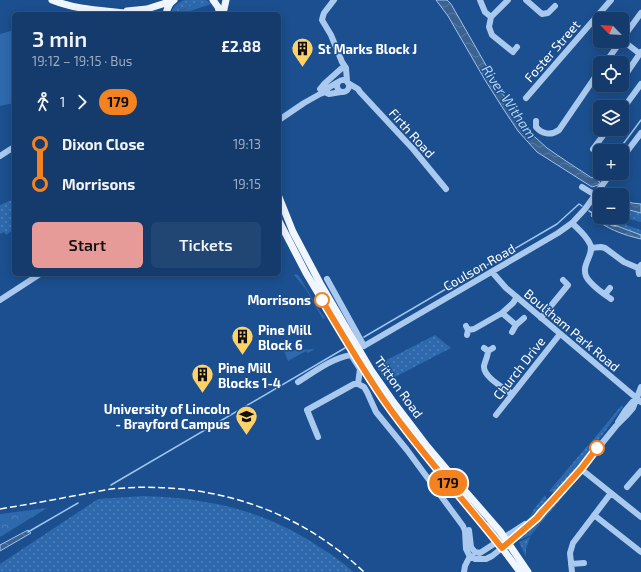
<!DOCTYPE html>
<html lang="en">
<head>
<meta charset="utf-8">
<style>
  :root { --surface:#143b6b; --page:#214673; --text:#f1f3f6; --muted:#9dadc1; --line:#33557e; --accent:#e69b98 }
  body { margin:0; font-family:"Exo 2",sans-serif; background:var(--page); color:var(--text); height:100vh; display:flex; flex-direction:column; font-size:15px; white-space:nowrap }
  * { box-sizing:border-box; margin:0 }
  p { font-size:13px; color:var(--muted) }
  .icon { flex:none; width:22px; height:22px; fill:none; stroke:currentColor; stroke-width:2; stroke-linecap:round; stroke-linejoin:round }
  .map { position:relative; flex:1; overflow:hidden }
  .details { position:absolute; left:12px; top:12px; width:269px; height:264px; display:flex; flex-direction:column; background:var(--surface); border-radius:6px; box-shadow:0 2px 10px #0003,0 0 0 1px var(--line) }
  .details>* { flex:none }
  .badge { padding:0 8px; border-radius:13px; font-size:14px; line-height:26px }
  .needle { width:26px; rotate:294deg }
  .tools { position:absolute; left:593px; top:12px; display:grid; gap:8px }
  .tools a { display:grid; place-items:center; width:36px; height:36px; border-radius:6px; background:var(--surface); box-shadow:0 2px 10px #0003,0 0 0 1px var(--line); font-size:20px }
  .map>.badge { position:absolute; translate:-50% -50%; box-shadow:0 0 0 2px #fff }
  .legs { display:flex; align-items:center; gap:6px; height:44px; padding:0 20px; font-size:13px }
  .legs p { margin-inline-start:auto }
  .headline { display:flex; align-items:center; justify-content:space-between; height:68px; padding:0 20px }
  h1 { font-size:22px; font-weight:600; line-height:30px }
  .button { display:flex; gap:8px; margin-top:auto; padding:8px 20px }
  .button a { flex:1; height:46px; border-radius:6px; background:var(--accent); color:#111; font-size:16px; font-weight:600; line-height:46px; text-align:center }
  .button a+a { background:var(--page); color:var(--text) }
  ul { padding:0 20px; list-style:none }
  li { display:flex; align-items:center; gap:14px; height:40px; font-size:15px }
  li i { display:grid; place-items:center; width:6px; height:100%; margin:0 5px; background:currentColor }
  li i::after { content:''; width:10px; height:10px; margin:-5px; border:3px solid; border-radius:50%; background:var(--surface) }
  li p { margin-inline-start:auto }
  li:first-child i { background:linear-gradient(#0000 50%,currentColor 0) }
  li:last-child i { background:linear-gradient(currentColor 50%,#0000 0) }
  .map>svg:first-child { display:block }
  .grass { fill:url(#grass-dots) }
  .forest { fill:url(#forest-crowns) }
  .garden { fill:#2e69ad }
  .water { fill:url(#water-waves); stroke:#9cc4f0 }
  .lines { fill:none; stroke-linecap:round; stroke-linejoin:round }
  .stream { stroke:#9cc4f0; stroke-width:1.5 }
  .minor { stroke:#a9c9ee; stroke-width:6 }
  .major { stroke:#f0f6ff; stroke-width:7 }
  .rail { stroke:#fff; stroke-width:1.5; stroke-dasharray:7 3; stroke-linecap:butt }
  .line-1-casing { stroke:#fff; stroke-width:9 }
  .line-1 { stroke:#f58220; stroke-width:6 }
  .stop-1-dot { fill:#fff; stroke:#f58220; stroke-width:2 }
  .labels { text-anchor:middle; stroke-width:3; stroke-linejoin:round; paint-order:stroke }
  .poi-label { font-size:13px; font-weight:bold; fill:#fff; stroke:#1b4f8f; text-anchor:start }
  .street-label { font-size:13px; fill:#fff; stroke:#1b4f8f }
  .stop-label { font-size:13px; font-weight:bold; fill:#fff; stroke:#1b4f8f; text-anchor:end }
  .water-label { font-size:14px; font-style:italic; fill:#b5d3f5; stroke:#1b4f8f }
</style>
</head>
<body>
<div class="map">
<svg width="641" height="572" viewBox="0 0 641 572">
  <defs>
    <pattern id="grass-dots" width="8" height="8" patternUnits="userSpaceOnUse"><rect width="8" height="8" fill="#2e69ad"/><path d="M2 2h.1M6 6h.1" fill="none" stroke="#4d80b9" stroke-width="1.8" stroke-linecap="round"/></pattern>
    <pattern id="forest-crowns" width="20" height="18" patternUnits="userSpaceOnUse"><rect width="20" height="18" fill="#2e69ad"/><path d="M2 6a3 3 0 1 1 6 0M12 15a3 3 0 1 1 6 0" fill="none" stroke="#4d80b9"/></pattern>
    <pattern id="water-waves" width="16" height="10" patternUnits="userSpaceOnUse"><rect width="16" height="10" fill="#3c6290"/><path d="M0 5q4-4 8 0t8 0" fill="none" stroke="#597aa1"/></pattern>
  </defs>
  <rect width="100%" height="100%" fill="#1b4f8f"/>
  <!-- grass -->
  <path class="grass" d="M184,0H206L211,4L208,5L206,3H200L173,13L171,12C174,6 178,3 184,0Z
    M14,199V229L6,235L4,232L0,234V205Z
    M622,208L641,213V222L629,219L626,225L641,230V235L617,226H613L604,221L600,218L622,217Z
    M435,335L451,348L393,378L386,381L374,363L379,360L381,363Z
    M621,406L623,407L598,441L595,442L592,441Z
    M588,445L591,449L590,452L572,475L556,492L553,493L549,491Z
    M569,487L570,488L531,535L519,540L518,539L519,537L544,516Z
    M545,495C546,498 547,499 546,502C545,507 526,523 520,525L530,517L534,509Z
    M144,496C164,497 185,498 205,502C245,508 285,524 318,546C330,554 343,562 353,572H0V564L98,499Z
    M530,537L526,549V557L519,542Z"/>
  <!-- forest -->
  <path class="forest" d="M47,508L0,537V514Z"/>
  <!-- garden -->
  <path class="garden" d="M200,3H206L208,5L182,14L173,13Z
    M14,30V103L0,106V34Z
    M296,274L299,276L318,308L325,318L323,319L305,288L294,275Z
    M315,349L308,353L306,351L288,361L284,351Z"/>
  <!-- water -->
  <path class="water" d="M436,0H447L451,4L499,88L525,128L547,148L569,163L592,178L596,176L599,178L598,181L600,182L598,185L592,187L537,152L518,131L504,110L485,80L448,16Z
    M606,187L618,195H602L601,193Z
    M622,198L632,203L641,204V213L622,208Z
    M592,213L595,214V213L600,215L599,217L602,218L604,222L613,226H617L641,235V239C623,235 605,228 591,216Z
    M28,530L31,533L0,551V545Z"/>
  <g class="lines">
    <!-- stream -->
    <path class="stream" d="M618,151L641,120
      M597,178L601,173
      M589,211L594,214
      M602,219L616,226
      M364,337L557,224L579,204L582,206
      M111,485L345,348
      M28,532L78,503"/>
    <!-- minor -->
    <path class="minor" d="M334,0L324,13L323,16L322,20L331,35L342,62L346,68L347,81
      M480,0L485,12L491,17
      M508,0L491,17L489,27L492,35L513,52L517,47
      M526,0L542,14L548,13L555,6
      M622,39L641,13
      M622,40L640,54
      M605,63L621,41
      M626,74L641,52
      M337 86a6 6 0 1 1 12 0a6 6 0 1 1-12 0Z
      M348,83L358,89L360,92L413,149L446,189
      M320,89L324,84L342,68
      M325,92L328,88L338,82
      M526,98L611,0
      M622,110L641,84
      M279,120L304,103L320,94L325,92L329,94L341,92
      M536,121V127C542,134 551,136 559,130L600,70
      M593,149L608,129
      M0,156L14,147
      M622,158L641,133
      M582,187L595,195
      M572,223C578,229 586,235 590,244C595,254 581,264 586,276C590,285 604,294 611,299
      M591,248L601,247L605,248L624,262L638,268
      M492,272L506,288L641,402
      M639,274L638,268L641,265
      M327,279L364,346L558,233L572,223L585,209L611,173
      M605,294L610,288
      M0,300L40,274
      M502,313L516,325
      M541,318L568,285L563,280
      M466,326L468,330L467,335
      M468,330L474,329L502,313L513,303L517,297
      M512,332L516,325L524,318
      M484,348L488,351L493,348
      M488,351C488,356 485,361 484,366C483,377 504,388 512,394
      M298,382C314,372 332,358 351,355L360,369L358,384
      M496,415L560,334
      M618,422L625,411L635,399
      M318,437L307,410L354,384H358L364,387L367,392L376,412L407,450L463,526L465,531L466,549L469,555L475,559H486L492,556L502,548L537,518L542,512
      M581,469L641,517
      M627,487L641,471
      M539,513L554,499L581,469L616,426L626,416L633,408L641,387
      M594,515L641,552
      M490,524L496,533L502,541
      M469,530L471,547L475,552L480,553L525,524
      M571,564L584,563
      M464,572L465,566L470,556
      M572,572L570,553L573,543L611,493"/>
    <!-- major -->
    <path class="major" d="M52,0C80,11 105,10 134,14
      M213,0L218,7L220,14
      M127,11L147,9L172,1
      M166,14C167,9 169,3 174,0
      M223,14L226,0
      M279,197L293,232L320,283L371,370L392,400L427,446L459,484L500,531L528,572
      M279,221L306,273L368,377L406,430L502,548L520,572"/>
    <!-- rail -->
    <path class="rail" d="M0,509L41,502L111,489C205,480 294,506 364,572"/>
  </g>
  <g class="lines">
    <defs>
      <path id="line-1" d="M322,300C343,335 363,370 386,403C422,454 464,500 502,548L537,518L542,512L554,499L581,469L597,448"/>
    </defs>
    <!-- line-1 casing -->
    <use href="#line-1" class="line-1-casing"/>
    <!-- line-1 -->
    <use href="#line-1" class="line-1"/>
  </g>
  <!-- icons -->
  <defs>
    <symbol id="building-pin" viewBox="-11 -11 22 30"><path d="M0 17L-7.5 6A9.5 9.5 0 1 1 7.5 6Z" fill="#ffd166" stroke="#1b4f8f"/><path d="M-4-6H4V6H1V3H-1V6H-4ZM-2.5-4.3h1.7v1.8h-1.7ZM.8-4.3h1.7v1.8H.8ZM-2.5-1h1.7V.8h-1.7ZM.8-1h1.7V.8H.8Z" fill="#111"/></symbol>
    <symbol id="university-pin" viewBox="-11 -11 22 30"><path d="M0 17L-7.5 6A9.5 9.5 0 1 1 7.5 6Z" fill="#ffd166" stroke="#1b4f8f"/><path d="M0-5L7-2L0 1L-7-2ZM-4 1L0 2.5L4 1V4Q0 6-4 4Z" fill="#111"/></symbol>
  </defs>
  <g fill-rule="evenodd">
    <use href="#building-pin" x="290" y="36" width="25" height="34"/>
    <use href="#building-pin" x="230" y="324" width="25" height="34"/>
    <use href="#building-pin" x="190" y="362" width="25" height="34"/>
    <use href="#university-pin" x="234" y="404" width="25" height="34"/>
  </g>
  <!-- markers -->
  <g class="stop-1-dot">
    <circle cx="322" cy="300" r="7"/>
    <circle cx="597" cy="448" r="7"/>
  </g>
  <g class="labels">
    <!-- poi labels -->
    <g class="poi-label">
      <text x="318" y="54">St Marks Block J</text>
      <text x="258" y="335">Pine Mill<tspan x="258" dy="15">Block 6</tspan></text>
      <text x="218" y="373">Pine Mill<tspan x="218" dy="15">Blocks 1-4</tspan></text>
      <text x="230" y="414" text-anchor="end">University of Lincoln<tspan x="230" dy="15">- Brayford Campus</tspan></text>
    </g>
    <!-- street labels -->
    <g class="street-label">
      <text transform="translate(552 51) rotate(-49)" y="5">Foster Street</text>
      <text transform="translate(412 133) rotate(48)" y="5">Firth Road</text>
      <text transform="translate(479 267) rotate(-30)" y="5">Coulson Road</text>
      <text transform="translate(572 330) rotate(40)" y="5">Boultham Park Road</text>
      <text transform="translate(519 368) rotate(-52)" y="5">Church Drive</text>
      <text transform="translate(399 387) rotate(54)" y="5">Tritton Road</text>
    </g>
    <!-- stop labels -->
    <g class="stop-label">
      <text x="311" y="305">Morrisons</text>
    </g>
    <!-- water labels -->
    <g class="water-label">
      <text transform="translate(509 102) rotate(56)" y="5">River Witham</text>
    </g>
  </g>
</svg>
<div class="tools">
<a><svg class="needle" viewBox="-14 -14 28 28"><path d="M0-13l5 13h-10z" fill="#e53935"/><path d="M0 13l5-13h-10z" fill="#9dadc1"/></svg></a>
<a><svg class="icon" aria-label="locate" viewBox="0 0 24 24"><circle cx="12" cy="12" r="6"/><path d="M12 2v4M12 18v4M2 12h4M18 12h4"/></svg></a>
<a><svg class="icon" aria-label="layers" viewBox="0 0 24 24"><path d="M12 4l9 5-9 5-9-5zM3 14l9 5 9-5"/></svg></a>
<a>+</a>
<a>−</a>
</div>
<b class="badge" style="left:448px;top:483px;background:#f58220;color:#111">179</b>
<section class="details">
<div class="headline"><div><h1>3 min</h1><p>19:12 – 19:15 · Bus</p></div><b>£2.88</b></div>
<div class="legs"><svg class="icon" aria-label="walk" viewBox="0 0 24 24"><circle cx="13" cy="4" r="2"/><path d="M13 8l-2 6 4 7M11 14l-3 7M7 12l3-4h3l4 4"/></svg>1<svg class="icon" aria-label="forward" viewBox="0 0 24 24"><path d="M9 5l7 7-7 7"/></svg><b class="badge" style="background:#f58220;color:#111">179</b></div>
<ul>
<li><i style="color:#f58220"></i><b>Dixon Close</b><p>19:13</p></li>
<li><i style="color:#f58220"></i><b>Morrisons</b><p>19:15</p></li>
</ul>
<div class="button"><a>Start</a><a>Tickets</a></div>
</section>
</div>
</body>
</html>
